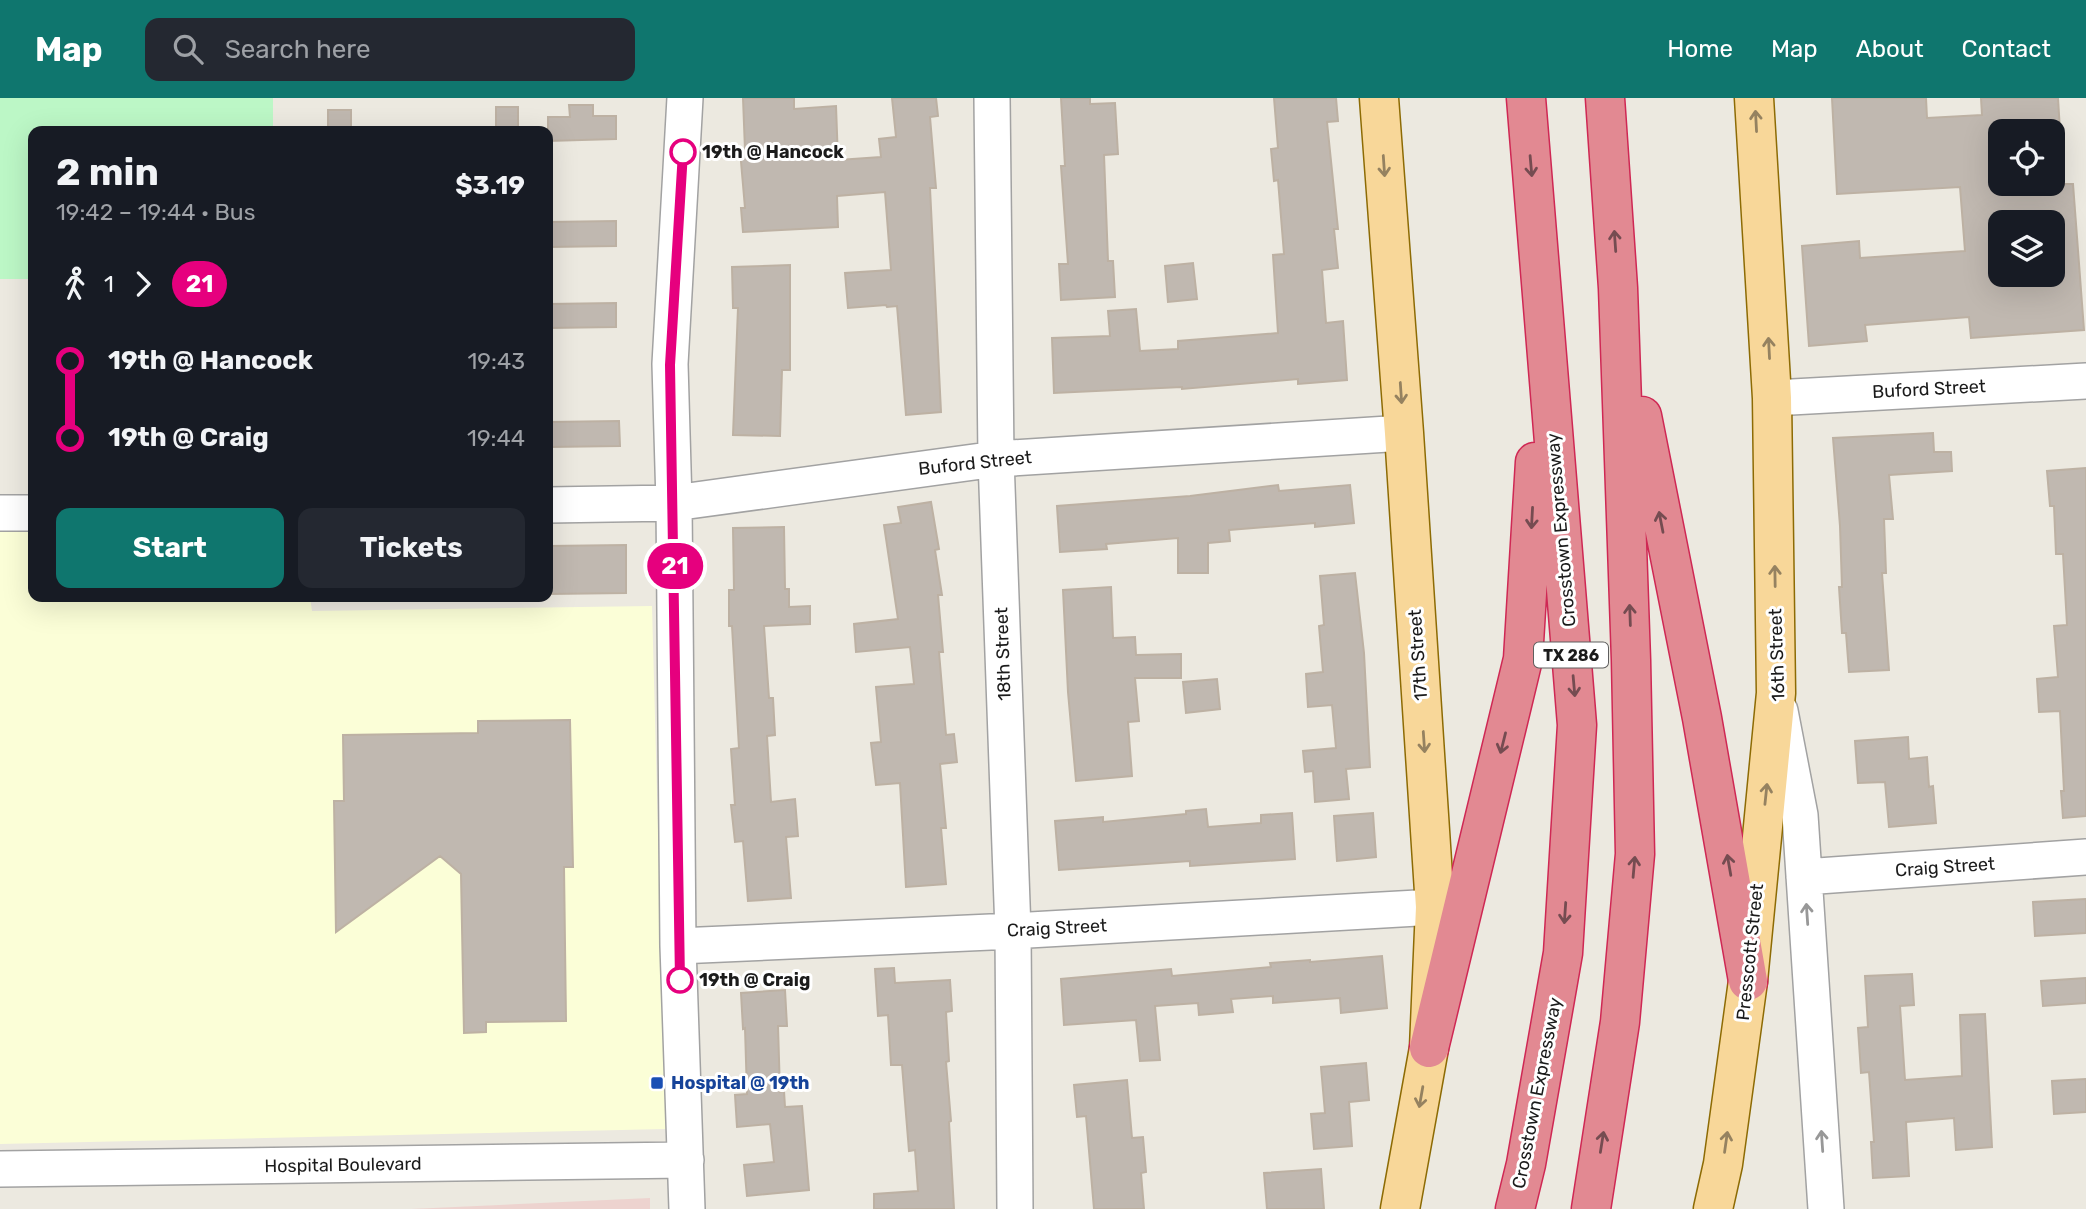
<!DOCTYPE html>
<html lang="en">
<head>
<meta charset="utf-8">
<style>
  :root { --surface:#171b24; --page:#242831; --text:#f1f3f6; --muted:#9ea1a6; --accent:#0f766e }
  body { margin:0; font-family:Rubik,sans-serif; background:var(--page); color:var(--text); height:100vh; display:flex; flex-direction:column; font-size:26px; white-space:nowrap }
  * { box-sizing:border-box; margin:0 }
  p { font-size:23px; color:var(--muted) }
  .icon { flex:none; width:38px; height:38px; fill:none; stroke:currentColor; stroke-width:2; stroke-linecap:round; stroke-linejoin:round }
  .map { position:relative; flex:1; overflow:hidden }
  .drawer { position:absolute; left:28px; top:28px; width:525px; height:476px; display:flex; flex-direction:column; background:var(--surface); border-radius:14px; box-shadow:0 7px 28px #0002 }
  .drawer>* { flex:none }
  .badge { padding:0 14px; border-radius:23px; font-size:24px; line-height:46px }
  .buttons { position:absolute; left:1988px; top:21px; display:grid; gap:14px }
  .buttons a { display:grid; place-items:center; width:77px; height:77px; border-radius:14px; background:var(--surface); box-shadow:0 7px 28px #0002; font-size:35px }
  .map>.badge { position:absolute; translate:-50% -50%; box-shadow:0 0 0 4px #fff }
  .legs { display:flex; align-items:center; gap:10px; height:77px; padding:0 28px; font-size:23px }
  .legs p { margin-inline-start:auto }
  .head { display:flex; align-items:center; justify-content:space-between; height:119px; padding:0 28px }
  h1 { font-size:38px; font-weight:700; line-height:52px }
  .action { display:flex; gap:14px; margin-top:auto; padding:14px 28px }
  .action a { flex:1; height:80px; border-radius:14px; background:var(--accent); color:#fff; font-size:28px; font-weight:700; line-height:80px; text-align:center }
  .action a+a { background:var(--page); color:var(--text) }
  ul { padding:0 28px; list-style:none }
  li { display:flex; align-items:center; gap:24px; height:77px; font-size:26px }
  li i { display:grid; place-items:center; width:10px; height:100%; margin:0 9px; background:currentColor }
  li i::after { content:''; width:18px; height:18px; margin:-9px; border:5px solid; border-radius:50%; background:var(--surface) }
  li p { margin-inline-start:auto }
  li:first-child i { background:linear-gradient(#0000 50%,currentColor 0) }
  li:last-child i { background:linear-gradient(currentColor 50%,#0000 0) }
  header { display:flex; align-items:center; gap:42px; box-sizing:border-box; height:98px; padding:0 35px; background:var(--accent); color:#fff }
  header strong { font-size:33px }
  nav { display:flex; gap:38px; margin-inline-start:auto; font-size:24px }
  .search { width:490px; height:63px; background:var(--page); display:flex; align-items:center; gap:18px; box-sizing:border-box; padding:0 24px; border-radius:14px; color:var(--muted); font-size:26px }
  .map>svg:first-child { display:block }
  .commercial { fill:#edd3cf }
  .education { fill:#fbfed7 }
  .park { fill:#bcf7c6 }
  .building { fill:#c0b8b0; stroke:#bdb1a3; stroke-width:2; fill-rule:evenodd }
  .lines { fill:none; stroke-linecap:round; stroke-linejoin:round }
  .minor-casing { stroke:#a2a2a2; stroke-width:38 }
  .major-casing { stroke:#8d6b04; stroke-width:41 }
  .highway-casing { stroke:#cf2854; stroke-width:41 }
  .minor { stroke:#fff; stroke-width:35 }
  .major { stroke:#f8d799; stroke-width:38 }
  .highway { stroke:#e28992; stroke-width:38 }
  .oneway { stroke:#958260 }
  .oneway2 { stroke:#754c51 }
  .oneway3 { stroke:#989898 }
  .line-1-casing { stroke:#fff; stroke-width:16 }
  .line-1 { stroke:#e6007e; stroke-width:10 }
  .stop-1-dot { fill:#fff; stroke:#e6007e; stroke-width:3.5 }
  .transit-dot { fill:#1a4fb4; stroke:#fff; stroke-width:2.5 }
  .labels { text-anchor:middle; stroke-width:6; stroke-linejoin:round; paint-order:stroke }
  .shield { fill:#fff; stroke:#5f5f5f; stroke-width:2 }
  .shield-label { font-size:16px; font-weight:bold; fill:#1b1b1b }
  .stop-label { font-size:18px; font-weight:bold; fill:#1b1b1b; stroke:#fff; text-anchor:start }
  .street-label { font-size:18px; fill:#1b1b1b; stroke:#fff }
  .transit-label { font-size:18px; font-weight:bold; fill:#164399; stroke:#fff; text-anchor:start }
</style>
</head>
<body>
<header>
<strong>Map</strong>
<div class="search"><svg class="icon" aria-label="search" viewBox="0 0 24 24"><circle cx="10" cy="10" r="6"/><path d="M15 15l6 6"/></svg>Search here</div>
<nav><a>Home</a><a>Map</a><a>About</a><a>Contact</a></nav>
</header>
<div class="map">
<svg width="2086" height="1111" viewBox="0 0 2086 1111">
  <rect width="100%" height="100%" fill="#ece9e0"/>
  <!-- commercial -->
  <path class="commercial" d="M650,1100V1111H411Z"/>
  <!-- education -->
  <path class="education" d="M0,430H33V499H310L312,513L652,508L666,1031L0,1046Z"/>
  <!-- park -->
  <path class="park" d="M0,0H273V33H33V181H0Z"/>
  <!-- building -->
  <path class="building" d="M743,0H794V11L836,8L838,62L881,59L879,41L896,39L892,0H936L938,18L930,19L936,90H930L941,314L906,317L897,208L887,209L886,207L848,210L845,175L891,172L885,94L837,98L838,129L743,134L741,110H745L740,52H745Z
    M1061,0H1090V6L1115,5L1118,56L1104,57L1108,163H1113L1115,199L1061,202L1059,166H1068L1061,68H1065Z
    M1274,0H1336L1338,23L1327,24L1338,131H1334L1338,170L1322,172L1326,225L1343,223L1347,282L1298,286V281L1182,291V289L1054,295L1052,240L1110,238L1108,213L1136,211L1140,253L1178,251V243L1278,235L1273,157L1284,156L1278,82L1274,83L1271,51L1278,50Z
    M1832,0H1926L1927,20L1982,17L1981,0H2058L2060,33H2000V86H2073L2084,232L1971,240L1969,219L1865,227L1867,243L1809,248L1802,148L1859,143L1860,160L1965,153L1960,89L1837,96ZM2000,124H2053V177H2000Z
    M569,7H593V18H616V41L548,43V19H570Z
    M496,9H518V33H496Z
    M328,12H351V33H328Z
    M616,123V148L548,149V124Z
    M1193,165L1197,201L1168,204L1165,168Z
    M790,167V272H782L780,338L733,337L738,210H733L732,169Z
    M616,205V229L548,230V206Z
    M619,323L620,348L548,349V324Z
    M1933,335L1934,354H1951L1952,373L1889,377L1893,421H1884L1886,475H1882L1889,572L1849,574L1846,535H1842L1839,489H1842L1840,428L1833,340Z
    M2086,370V718L2063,720L2061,693H2064L2060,613L2039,614L2037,581L2058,579L2054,528L2067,527L2063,456H2056L2054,408H2050L2047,373Z
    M1278,387L1279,393L1350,387L1354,425L1315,429V425L1229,432L1230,443L1208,445V475H1178V440L1106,446L1107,451L1060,454L1057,408L1190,398Z
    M931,404L939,451L935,452L942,497H938L943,554H939L946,637L954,636L957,664L940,666L946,730H941L946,786L906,789L900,685L876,687L871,645L881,644L876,589L914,586L910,549L856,554L854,526L898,521L884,427L901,425L898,409Z
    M784,429L785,491H789V509L810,508V526L764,528L769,600H773L775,637L767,638L771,704L795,701L798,738L786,739L791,800L748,803L743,743L735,744L731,707H735L731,651L739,650L732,528H729V492H734L733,430Z
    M626,447V495L548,496V448Z
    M1355,475L1364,555L1370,669L1346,671L1349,701L1315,704L1313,673L1305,674L1303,653L1336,650L1332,607L1308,609L1306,576L1323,574L1319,528L1324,527L1320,478Z
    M1111,489L1113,540L1135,539L1136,557L1181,556V580H1135L1139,623L1128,624L1132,678L1076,683L1068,594L1063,492Z
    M1217,581L1220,611L1186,615L1183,584Z
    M570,622L573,769H564L566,923L486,924V934L464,935L461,776L440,758L336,834L334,703H344L343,637L478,635V623Z
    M1908,639L1909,661L1927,659L1929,689L1933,688L1936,725L1889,729L1885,684L1858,685L1855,643Z
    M1206,711L1208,729L1261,725V717L1292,715L1295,761L1190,768V763L1059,772L1055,723L1103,719V724L1186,716V713Z
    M1373,715L1376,759L1337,763L1334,718Z
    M2086,801V835L2035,838L2033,804Z
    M1382,858L1387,910L1341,915L1340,900L1273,905V898L1231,901L1233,914L1199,917L1198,905L1155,908L1160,962L1140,963L1136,922L1064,927L1061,881L1171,871L1172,878L1271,869L1270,865L1310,862V864Z
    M894,870L895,885L950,882L952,913L946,914L949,963L946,964L951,1023L949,1024L954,1111H874V1096L918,1093L915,1052L909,1053L902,967H891L888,917L878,918L875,871Z
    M1912,876L1914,907L1900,908L1905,982L1962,978L1960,917L1985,916L1992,1049L1956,1052L1954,1020L1906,1024L1909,1078L1873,1080L1871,1044H1874L1869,974L1861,975L1858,930L1868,929L1865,878Z
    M2086,880V905L2043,908L2041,883Z
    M785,892L787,928H778L780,994L784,993L785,1009L802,1008L809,1092L747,1098L744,1067L774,1064L770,1026L737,1029L735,997L747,996L745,930L743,931L741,895Z
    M1366,965L1369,1002L1349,1004L1352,1048L1314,1051L1311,1016L1325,1015L1321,969Z
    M2086,981V1014L2054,1016L2052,983Z
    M1127,982L1132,1040L1143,1039L1146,1074L1141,1075L1144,1111H1094L1086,1018L1077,1019L1074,987Z
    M1321,1071L1324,1111H1267L1264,1075Z"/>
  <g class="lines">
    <defs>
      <path id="minor" d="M685,0L670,266L674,405L678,848L687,1111
        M992,0L996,361L1013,833L1015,1111
        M1772,300L2086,283
        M548,407L674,405L996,361L1404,335
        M0,415H33
        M1780,613L1800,717L1826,1111
        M1804,779L2086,759
        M678,848L1013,833L1435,809
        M0,1071L686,1062"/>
      <path id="major" d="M1379,0L1404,335L1435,809L1429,950L1400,1111
        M1713,1111L1723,1066L1748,883L1776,595L1772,300L1754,0"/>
      <path id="highway" d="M1642,318L1702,620L1748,883
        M1429,950L1523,561L1535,364
        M1515,1111L1526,1066L1563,855L1577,627L1526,0
        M1591,1111L1620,924L1635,756L1631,562L1618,190L1605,0"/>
    </defs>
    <!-- minor casing -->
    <use href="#minor" class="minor-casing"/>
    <!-- major casing -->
    <use href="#major" class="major-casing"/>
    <!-- highway casing -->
    <use href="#highway" class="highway-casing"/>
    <!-- minor -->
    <use href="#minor" class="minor"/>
    <!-- major -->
    <use href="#major" class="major"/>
    <!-- highway -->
    <use href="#highway" class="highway"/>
  </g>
  <!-- one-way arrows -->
  <defs><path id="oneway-shaft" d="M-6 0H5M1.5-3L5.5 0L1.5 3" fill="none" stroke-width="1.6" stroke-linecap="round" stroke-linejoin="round" transform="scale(1.75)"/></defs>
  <g class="oneway">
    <use href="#oneway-shaft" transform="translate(1756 23) rotate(-93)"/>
    <use href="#oneway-shaft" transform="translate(1384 68) rotate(86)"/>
    <use href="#oneway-shaft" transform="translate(1769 250) rotate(-93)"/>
    <use href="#oneway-shaft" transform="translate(1401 295) rotate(86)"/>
    <use href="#oneway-shaft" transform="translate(1775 478) rotate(-91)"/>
    <use href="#oneway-shaft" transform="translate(1424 644) rotate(86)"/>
    <use href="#oneway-shaft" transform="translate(1766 696) rotate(-84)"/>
    <use href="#oneway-shaft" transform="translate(1421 999) rotate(100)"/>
    <use href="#oneway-shaft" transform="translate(1726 1044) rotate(-82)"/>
  </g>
  <g class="oneway2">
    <use href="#oneway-shaft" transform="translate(1531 68) rotate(85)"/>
    <use href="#oneway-shaft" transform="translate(1615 143) rotate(-94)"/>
    <use href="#oneway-shaft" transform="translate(1532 420) rotate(93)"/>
    <use href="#oneway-shaft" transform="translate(1661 424) rotate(-101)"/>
    <use href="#oneway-shaft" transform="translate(1630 517) rotate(-92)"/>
    <use href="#oneway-shaft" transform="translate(1574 588) rotate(85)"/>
    <use href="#oneway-shaft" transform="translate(1503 645) rotate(104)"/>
    <use href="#oneway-shaft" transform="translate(1729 767) rotate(-100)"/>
    <use href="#oneway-shaft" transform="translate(1634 769) rotate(-85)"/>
    <use href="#oneway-shaft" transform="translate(1565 815) rotate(94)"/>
    <use href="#oneway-shaft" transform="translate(1602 1044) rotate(-81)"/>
  </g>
  <g class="oneway3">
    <use href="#oneway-shaft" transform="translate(1807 816) rotate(-94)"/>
    <use href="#oneway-shaft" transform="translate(1822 1043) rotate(-94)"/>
  </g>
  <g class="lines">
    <defs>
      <path id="line-1" d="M680,882L670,267L683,54"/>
    </defs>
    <!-- line-1 casing -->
    <use href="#line-1" class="line-1-casing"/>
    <!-- line-1 -->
    <use href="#line-1" class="line-1"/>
  </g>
  <!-- markers -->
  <g class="stop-1-dot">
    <circle cx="683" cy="54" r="12"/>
    <circle cx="680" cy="882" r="12"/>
  </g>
  <rect class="transit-dot" x="650" y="978" width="14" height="14" rx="3.5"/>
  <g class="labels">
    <!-- shield labels -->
    <rect class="shield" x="1534" y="544.5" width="74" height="25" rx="5"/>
    <g class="shield-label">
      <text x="1571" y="563">TX 286</text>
    </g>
    <!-- stop labels -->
    <g class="stop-label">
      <text x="702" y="60">19th @ Hancock</text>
      <text x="699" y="888">19th @ Craig</text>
    </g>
    <!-- street labels -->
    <g class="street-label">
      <text transform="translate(1929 291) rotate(-3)" y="6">Buford Street</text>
      <text transform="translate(975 365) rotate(-6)" y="6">Buford Street</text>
      <text transform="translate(1561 432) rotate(-95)" y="6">Crosstown Expressway</text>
      <text transform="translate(1003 556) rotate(-92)" y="6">18th Street</text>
      <text transform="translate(1418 557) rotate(-94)" y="6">17th Street</text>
      <text transform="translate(1777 557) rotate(-92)" y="6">16th Street</text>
      <text transform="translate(1945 769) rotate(-4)" y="6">Craig Street</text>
      <text transform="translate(1057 830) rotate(-3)" y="6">Craig Street</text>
      <text transform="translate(1750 854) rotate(-84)" y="6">Presscott Street</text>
      <text transform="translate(1537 995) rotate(-79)" y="6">Crosstown Expressway</text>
      <text transform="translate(343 1067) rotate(-1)" y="6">Hospital Boulevard</text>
    </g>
    <!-- transit labels -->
    <g class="transit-label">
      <text x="671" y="991">Hospital @ 19th</text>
    </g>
  </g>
</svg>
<div class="buttons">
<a><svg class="icon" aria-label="locate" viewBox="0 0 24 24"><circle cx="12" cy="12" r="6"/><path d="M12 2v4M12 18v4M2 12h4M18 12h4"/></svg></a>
<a><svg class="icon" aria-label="layers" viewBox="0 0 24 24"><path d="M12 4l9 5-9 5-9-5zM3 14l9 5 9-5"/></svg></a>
</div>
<b class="badge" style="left:675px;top:468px;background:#e6007e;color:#fff">21</b>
<section class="drawer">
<div class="head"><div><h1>2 min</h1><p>19:42 – 19:44 · Bus</p></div><b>$3.19</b></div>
<div class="legs"><svg class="icon" aria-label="walk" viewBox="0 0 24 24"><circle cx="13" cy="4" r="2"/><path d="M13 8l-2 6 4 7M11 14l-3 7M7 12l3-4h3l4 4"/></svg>1<svg class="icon" aria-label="forward" viewBox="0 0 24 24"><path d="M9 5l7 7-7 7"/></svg><b class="badge" style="background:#e6007e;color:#fff">21</b></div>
<ul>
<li><i style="color:#e6007e"></i><b>19th @ Hancock</b><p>19:43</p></li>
<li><i style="color:#e6007e"></i><b>19th @ Craig</b><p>19:44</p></li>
</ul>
<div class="action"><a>Start</a><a>Tickets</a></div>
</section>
</div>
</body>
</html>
